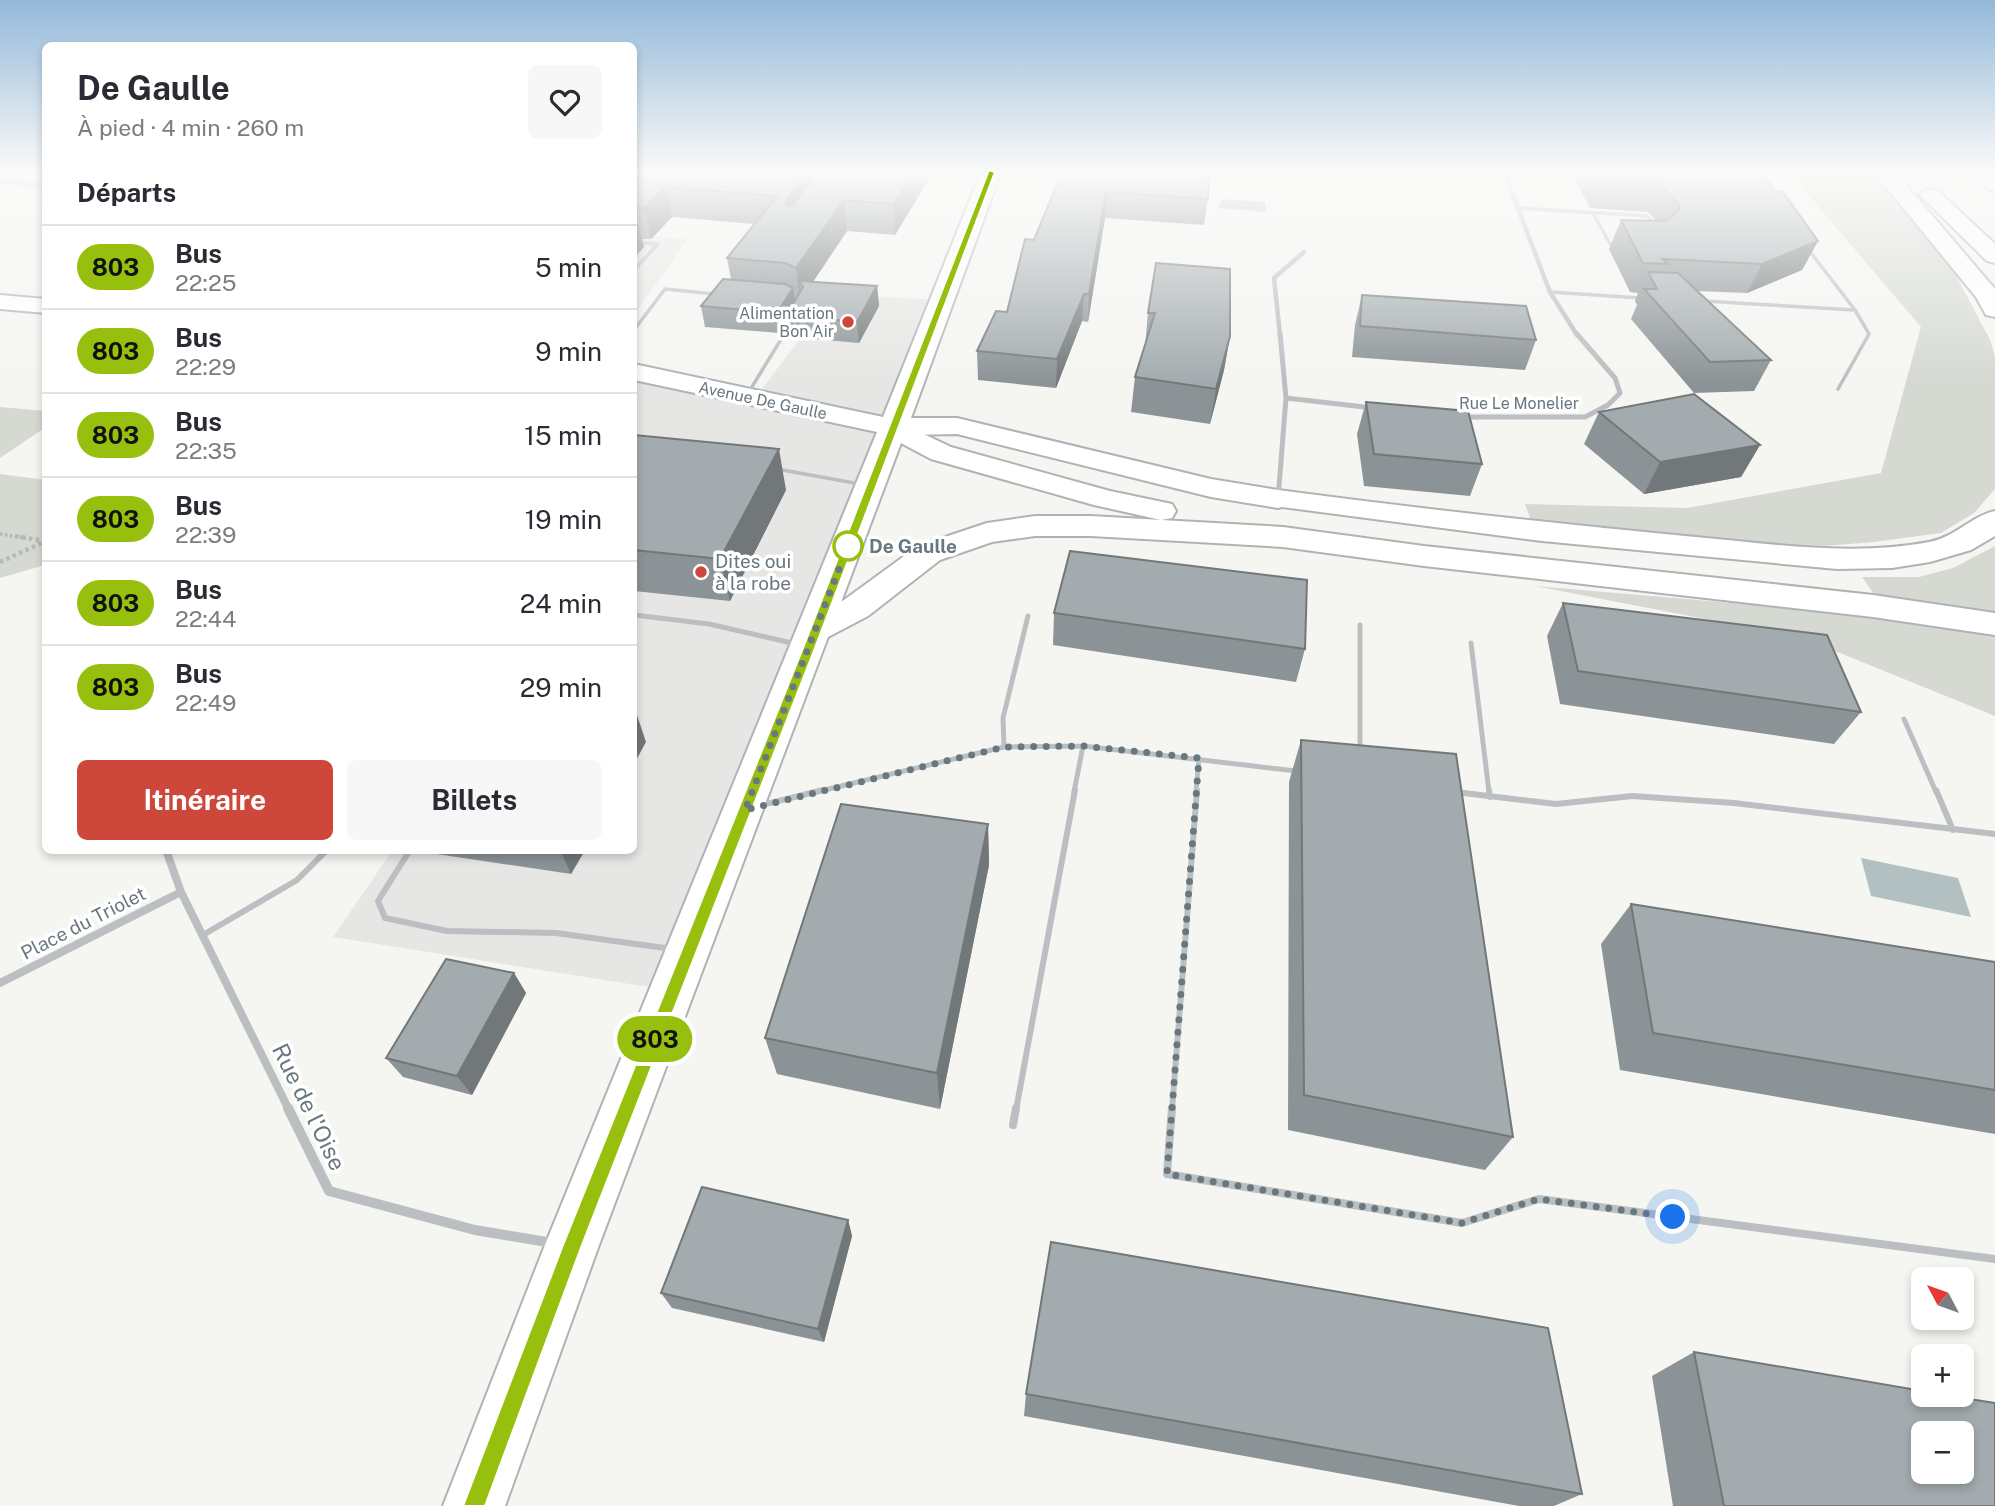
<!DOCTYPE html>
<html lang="fr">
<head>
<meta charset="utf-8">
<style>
  :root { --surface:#fff; --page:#f7f7f7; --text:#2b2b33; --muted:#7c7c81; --line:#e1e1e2; --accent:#cd483a }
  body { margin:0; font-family:"Public Sans",sans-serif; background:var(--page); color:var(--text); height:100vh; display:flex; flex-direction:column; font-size:26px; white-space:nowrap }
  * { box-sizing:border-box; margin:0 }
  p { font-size:23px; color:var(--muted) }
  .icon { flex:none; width:38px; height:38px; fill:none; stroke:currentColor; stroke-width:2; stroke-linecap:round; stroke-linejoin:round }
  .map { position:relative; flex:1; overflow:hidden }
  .details { position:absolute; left:42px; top:42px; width:595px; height:812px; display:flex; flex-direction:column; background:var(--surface); border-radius:10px; box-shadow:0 4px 10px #0003 }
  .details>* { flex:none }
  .badge { padding:0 14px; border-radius:23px; font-size:24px; line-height:46px }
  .needle { width:46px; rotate:311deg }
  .buttons { position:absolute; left:1911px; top:1267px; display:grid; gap:14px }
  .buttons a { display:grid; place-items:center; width:63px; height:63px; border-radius:10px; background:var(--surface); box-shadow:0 4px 10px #0003; font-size:35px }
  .you { position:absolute; width:35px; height:35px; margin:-18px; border:5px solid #fff; border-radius:50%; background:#1a73e8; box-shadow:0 0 0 10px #1a73e833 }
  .map>.badge { position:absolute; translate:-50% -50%; box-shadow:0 0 0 4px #fff }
  h2 { padding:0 35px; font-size:26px; line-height:63px }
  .round { display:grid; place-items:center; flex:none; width:74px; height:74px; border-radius:10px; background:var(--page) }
  .headline { display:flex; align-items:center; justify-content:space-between; height:119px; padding:0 35px }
  h1 { font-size:33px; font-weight:700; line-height:52px }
  .button { display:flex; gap:14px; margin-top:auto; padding:14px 35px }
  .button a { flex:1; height:80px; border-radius:10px; background:var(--accent); color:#fff; font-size:28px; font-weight:700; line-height:80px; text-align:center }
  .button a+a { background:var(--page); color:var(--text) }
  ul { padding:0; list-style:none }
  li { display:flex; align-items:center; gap:21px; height:84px; padding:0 35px; border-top:2px solid var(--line) }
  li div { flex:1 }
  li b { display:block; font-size:26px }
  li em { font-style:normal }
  li .badge { min-width:77px; font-weight:700; text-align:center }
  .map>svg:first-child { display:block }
  .built { fill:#e6e6e5 }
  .green { fill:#d5d9d2 }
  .water { fill:#b3c0c2 }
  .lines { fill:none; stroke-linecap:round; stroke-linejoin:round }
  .secondary-casing { stroke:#adb4b6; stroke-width:4 }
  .highway-casing { stroke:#afb3b5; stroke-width:4 }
  .path-far1 { stroke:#b5b9ba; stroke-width:3.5; stroke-dasharray:2.5 2.5; stroke-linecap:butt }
  .path { stroke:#b5b9ba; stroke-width:4.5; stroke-dasharray:3.5 3.5; stroke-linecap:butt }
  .lane-far3 { stroke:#bbbfc2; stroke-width:3.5 }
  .lane-far2 { stroke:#bbbfc2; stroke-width:5 }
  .lane-far1 { stroke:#bbbfc2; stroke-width:6 }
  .lane { stroke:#bbbfc2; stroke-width:8 }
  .street-far3 { stroke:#bbbfc2; stroke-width:4.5 }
  .street-far2 { stroke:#bbbfc2; stroke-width:5 }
  .street-far1 { stroke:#bbbfc2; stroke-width:8 }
  .street { stroke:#bbbfc2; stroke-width:10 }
  .secondary { fill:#fff; fill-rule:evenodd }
  .highway { fill:#fff; fill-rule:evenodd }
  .wall { fill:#8c9396 }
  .shaded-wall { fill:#72787a }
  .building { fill:#a3abae; stroke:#72787a; stroke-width:2; fill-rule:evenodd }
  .line { fill:#97bf0d; stroke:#fff; stroke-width:2 }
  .walk { stroke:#68787f; stroke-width:7; stroke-dasharray:0 12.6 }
  .poi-dot { fill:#cd483a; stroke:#fff; stroke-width:2.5 }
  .stop-dot { fill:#fff; stroke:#97bf0d; stroke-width:3.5 }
  .labels { text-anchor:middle; stroke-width:7; stroke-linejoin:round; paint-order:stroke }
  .far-poi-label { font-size:16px; fill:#68787f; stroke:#fff; text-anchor:end }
  .far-street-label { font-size:16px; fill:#68787f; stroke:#fff }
  .stop-label { font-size:19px; font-weight:bold; fill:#68787f; stroke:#fff; text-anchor:start }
  .poi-label { font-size:19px; fill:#68787f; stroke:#fff; text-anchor:start }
  .street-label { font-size:19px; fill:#68787f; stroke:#fff }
  .near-street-label { font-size:23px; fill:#68787f; stroke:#fff }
</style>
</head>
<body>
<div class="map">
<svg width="1995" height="1506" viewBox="0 0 1995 1506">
  <rect width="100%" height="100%" fill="#f5f5f2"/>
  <!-- built -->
  <path class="built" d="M634,235L688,239L634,314Z
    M834,294L940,300L674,991L333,937L392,851L634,850V372L755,398Z"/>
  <!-- green -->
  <path class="green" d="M1789,172H1872L1952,268L1990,340L1995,356V489L1974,513L1941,533L1874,542L1811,547L1532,523L1525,504L1687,508L1881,473L1921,327Z
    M0,407L45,411L46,427L0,458Z
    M0,474L46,480L45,565L0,578Z
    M1995,546V612L1874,594L1862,577H1919L1953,568Z
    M1535,586L1767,606L1963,627L1995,633V716L1803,638Z"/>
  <!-- water -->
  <path class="water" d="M1222,199L1265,202L1266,212L1219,208Z
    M1861,858L1958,878L1971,917L1871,896Z"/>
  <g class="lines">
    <defs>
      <path id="secondary" d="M981,172H1001L911,418H957L1211,479L1278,490L1289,493L1293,499L1289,505L1278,508L1211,497L957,434L904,435L599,1245L505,1506H443L545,1245L877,432L634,380V364L883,417Z
        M0,295L46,299V313L0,309Z"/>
      <path id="highway" d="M1874,172H1895L1995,289V317L1986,315L1976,297Z
        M1970,172H1992L1995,174V191L1988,189Z
        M1931,189L1938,191L1995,244V263L1987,261L1924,199L1920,195L1924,191Z
        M892,419L951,447L1110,491L1172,504L1176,511L1172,518L1161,520L1094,505L931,459L882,433L878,427L882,421Z
        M1278,490C1413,508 1549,523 1685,536C1766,543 1849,557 1929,542C1956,537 1971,516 1995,511V536L1971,550L1930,562L1892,568L1837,569L1542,541L1267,505L1263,499L1267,493Z
        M1035,516H1091L1283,527L1424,546L1873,595L1995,613V635L1873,617L1424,566L1283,547L1091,536H1035L992,542L940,560L868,616L828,637L816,641L804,637L799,629L804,621L844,600L918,546L987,523Z"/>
    </defs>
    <!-- secondary casing -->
    <use href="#secondary" class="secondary-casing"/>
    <!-- highway casing -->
    <use href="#highway" class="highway-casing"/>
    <!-- path-far1 -->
    <path class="path-far1" d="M0,534L26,538"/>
    <!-- path -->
    <path class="path" d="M15,536L44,541
      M0,562L46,541"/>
    <!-- lane-far3 -->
    <path class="lane-far3" d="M1518,208L1647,216L1654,225
      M1593,213L1610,244H1618
      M634,242L658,244L634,270
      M1550,292L1641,298
      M1704,301L1855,310L1808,249
      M634,330L665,289L715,294
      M1838,389L1869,334L1855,310
      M747,395L791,323
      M777,469L860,484"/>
    <!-- lane-far2 -->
    <path class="lane-far2" d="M634,615L709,624L796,644
      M1360,625V752
      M1471,643L1489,792
      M1904,719L1936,792
      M1004,747L1003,718L1028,616
      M816,792L1004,747L1083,746L1296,771
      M1074,792L1083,746
      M1196,792L1199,758"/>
    <!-- lane-far1 -->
    <path class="lane-far1" d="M1489,790L1490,797
      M1936,790L1953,830
      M1455,792L1556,804L1632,796L1734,803L1995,834
      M758,806L823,790
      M410,850L378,901L385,918L447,931L556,933L672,949
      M203,935L297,880L327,850
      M1016,1110L1075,790
      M1172,1110L1197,790"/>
    <!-- lane -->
    <path class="lane" d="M1172,1108L1167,1174L1462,1223L1539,1199L1995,1259
      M1013,1125L1016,1108"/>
    <!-- street-far3 -->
    <path class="street-far3" d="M1504,172L1550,292L1577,335
      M0,182L46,185
      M1280,335L1274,278L1304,252"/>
    <!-- street-far2 -->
    <path class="street-far2" d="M1286,398L1373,408
      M1462,417H1585L1608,405L1620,393L1615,378L1576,333
      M1278,499L1286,398L1280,333"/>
    <!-- street-far1 -->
    <path class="street-far1" d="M166,850L181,892L289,1110
      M0,983L181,892"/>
    <!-- street -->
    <path class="street" d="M288,1108L329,1191L475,1230L553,1243"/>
    <!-- secondary -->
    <use href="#secondary" class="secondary"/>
    <!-- highway -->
    <use href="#highway" class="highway"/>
  </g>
  <!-- wall -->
  <path class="wall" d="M634,172H933L895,235L847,231L813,282L877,286L879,306L859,343L815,339V336L790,334L788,321L780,333L705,327L701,306L731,279L727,258L754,224L672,217L651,239H642L644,247L634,258Z
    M1062,172L1208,199L1204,225L1105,218L1088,322L1082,321L1056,388L978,380L977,351L1007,312Z
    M1571,172H1762L1775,191L1818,241L1802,270L1747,293L1696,291L1771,360L1754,391L1694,393L1631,319L1637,305L1635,301L1638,293L1630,292L1609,249L1621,220L1656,221L1648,212L1590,208Z
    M1156,263L1230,336L1224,370L1210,424L1131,412L1135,377L1145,346L1148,313Z
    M1362,295L1536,340L1525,370L1352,357L1355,325Z
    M1366,402L1482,464L1470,496L1364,486L1357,434Z
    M1599,412L1760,445L1741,477L1644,494L1584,444Z
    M634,435L786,490L730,601L634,591Z
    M1563,603L1861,712L1834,744L1560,704L1547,636Z
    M1054,613L1305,649L1296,682L1053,645Z
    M1301,740L1513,1137L1485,1170L1288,1130L1289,782Z
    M988,824L989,865L940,1109L777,1074L765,1038Z
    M429,850H585L571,874L430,853Z
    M1631,904L1995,962V1134L1620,1070L1601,944Z
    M514,973L526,993L472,1095L403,1077L386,1058Z
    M848,1220L852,1236L824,1342L672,1308L661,1293Z
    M1694,1352L1995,1506H1673L1652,1376Z
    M1026,1394L1582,1494L1554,1506H1519L1024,1416Z"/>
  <!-- shaded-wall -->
  <path class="shaded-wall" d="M806,172H811L814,195L790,232L786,201Z
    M913,172H933L895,235L893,204Z
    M665,187L672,217L651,239L644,208Z
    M1106,192L1105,218L1088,322L1089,294Z
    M844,200L847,231L804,295L803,287L799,281L802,299L800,300L796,268Z
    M636,216L644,247L634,258V219Z
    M1818,241L1802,270L1747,293L1762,264Z
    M877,286L879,306L859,343L857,322Z
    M793,288L796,308L787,314L788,321L780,333L777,313Z
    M1084,294L1082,321L1056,388L1057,359Z
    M1230,336L1224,370L1210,424L1216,389Z
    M1760,445L1741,477L1644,494L1660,462Z
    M779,449L786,490L730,601L720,559Z
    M635,709L646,742L634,764V711Z
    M988,824L989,865L940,1109L937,1073Z
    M560,850H585L571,874Z
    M514,973L526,993L472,1095L457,1076Z
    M848,1220L852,1236L824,1342L818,1329Z"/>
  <!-- building -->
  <path class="building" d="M634,172H806L786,201L787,206H792L817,172H913L893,204L844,200L796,268L785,263L727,258L777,196L665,187L644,208H634Z
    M1062,172H1209L1208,199L1106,192L1089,294H1084L1057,359L977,351L996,311L1007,312L1025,239L1034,240Z
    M1596,172H1762L1775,191L1783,192L1818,241L1762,264L1662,259L1668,264L1643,263L1621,220L1666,221L1679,210V205L1660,184L1601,180Z
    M1156,263L1230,269V336L1216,389L1135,377L1155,313H1148Z
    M1648,272L1678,273L1771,360L1710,362L1644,289H1657Z
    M723,279L785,284L793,288L777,313L701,306Z
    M799,281L877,286L857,322L813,318L814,316L787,314L803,287Z
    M1362,295L1526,306L1536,340L1360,326Z
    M1694,394L1760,445L1660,462L1599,412Z
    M1366,402L1468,411L1482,464L1374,454Z
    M634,435L779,449L720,559L634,550Z
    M1070,551L1307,580L1305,649L1054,613Z
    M1563,603L1827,635L1861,712L1578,671Z
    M1301,740L1456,754L1513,1137L1304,1095Z
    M841,804L988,824L937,1073L765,1038Z
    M1631,904L1995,962V1090L1653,1033Z
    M446,959L514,973L457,1076L386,1058Z
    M702,1187L848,1220L818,1329L661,1293Z
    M1051,1242L1548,1328L1582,1494L1026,1394Z
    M1694,1352L1923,1391V1395H1944L1995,1403V1506H1724ZM1923,1433H1962V1472H1923Z"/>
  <!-- sky -->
  <linearGradient id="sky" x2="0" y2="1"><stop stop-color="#93b9d9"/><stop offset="0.45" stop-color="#fafaf9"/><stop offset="1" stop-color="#fafaf9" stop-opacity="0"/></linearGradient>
  <rect width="1995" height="383" fill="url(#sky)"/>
  <!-- line -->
  <path class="line" d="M989,170L995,172L815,648L582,1245L485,1506H463L563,1245L803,648Z"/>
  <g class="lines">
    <!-- walk -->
    <path class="walk" d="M848,546L745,810L1004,747L1083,746L1199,758L1167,1174L1462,1223L1539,1199L1673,1217"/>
  </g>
  <!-- markers -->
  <g class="poi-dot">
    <circle cx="848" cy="322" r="7"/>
    <circle cx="701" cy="572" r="7"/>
  </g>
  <circle class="stop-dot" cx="848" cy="546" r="14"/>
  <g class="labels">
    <!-- far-poi labels -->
    <g class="far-poi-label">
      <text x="834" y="319">Alimentation<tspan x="834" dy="18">Bon Air</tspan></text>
    </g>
    <!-- far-street labels -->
    <g class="far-street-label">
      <text transform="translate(763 400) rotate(12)" y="6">Avenue De Gaulle</text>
      <text x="1519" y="409">Rue Le Monelier</text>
    </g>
    <!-- stop labels -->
    <g class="stop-label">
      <text x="869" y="553">De Gaulle</text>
    </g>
    <!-- poi labels -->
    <g class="poi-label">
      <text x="715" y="568">Dites oui<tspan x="715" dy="22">à la robe</tspan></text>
    </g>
    <!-- street labels -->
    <g class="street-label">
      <text transform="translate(83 923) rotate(-27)" y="7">Place du Triolet</text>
    </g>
    <!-- near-street labels -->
    <g class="near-street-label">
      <text transform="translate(309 1107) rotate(64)" y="8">Rue de l'Oise</text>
    </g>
  </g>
</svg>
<div class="buttons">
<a><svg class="needle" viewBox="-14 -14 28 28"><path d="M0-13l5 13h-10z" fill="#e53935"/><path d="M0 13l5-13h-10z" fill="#7c7c81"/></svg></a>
<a>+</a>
<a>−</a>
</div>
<div class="you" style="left:1673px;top:1217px"></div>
<b class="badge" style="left:655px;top:1039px;background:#97bf0d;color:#111">803</b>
<section class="details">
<div class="headline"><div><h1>De Gaulle</h1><p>À pied · 4 min · 260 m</p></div><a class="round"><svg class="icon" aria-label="heart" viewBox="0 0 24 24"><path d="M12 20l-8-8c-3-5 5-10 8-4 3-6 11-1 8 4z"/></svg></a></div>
<h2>Départs</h2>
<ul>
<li><span class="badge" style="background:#97bf0d;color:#111">803</span><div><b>Bus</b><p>22:25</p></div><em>5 min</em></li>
<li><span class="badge" style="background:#97bf0d;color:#111">803</span><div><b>Bus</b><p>22:29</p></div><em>9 min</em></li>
<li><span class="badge" style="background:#97bf0d;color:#111">803</span><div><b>Bus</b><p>22:35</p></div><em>15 min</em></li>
<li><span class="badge" style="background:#97bf0d;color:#111">803</span><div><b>Bus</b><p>22:39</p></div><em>19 min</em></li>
<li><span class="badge" style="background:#97bf0d;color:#111">803</span><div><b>Bus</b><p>22:44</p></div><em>24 min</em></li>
<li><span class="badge" style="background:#97bf0d;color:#111">803</span><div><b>Bus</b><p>22:49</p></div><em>29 min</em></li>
</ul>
<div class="button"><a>Itinéraire</a><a>Billets</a></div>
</section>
</div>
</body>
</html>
